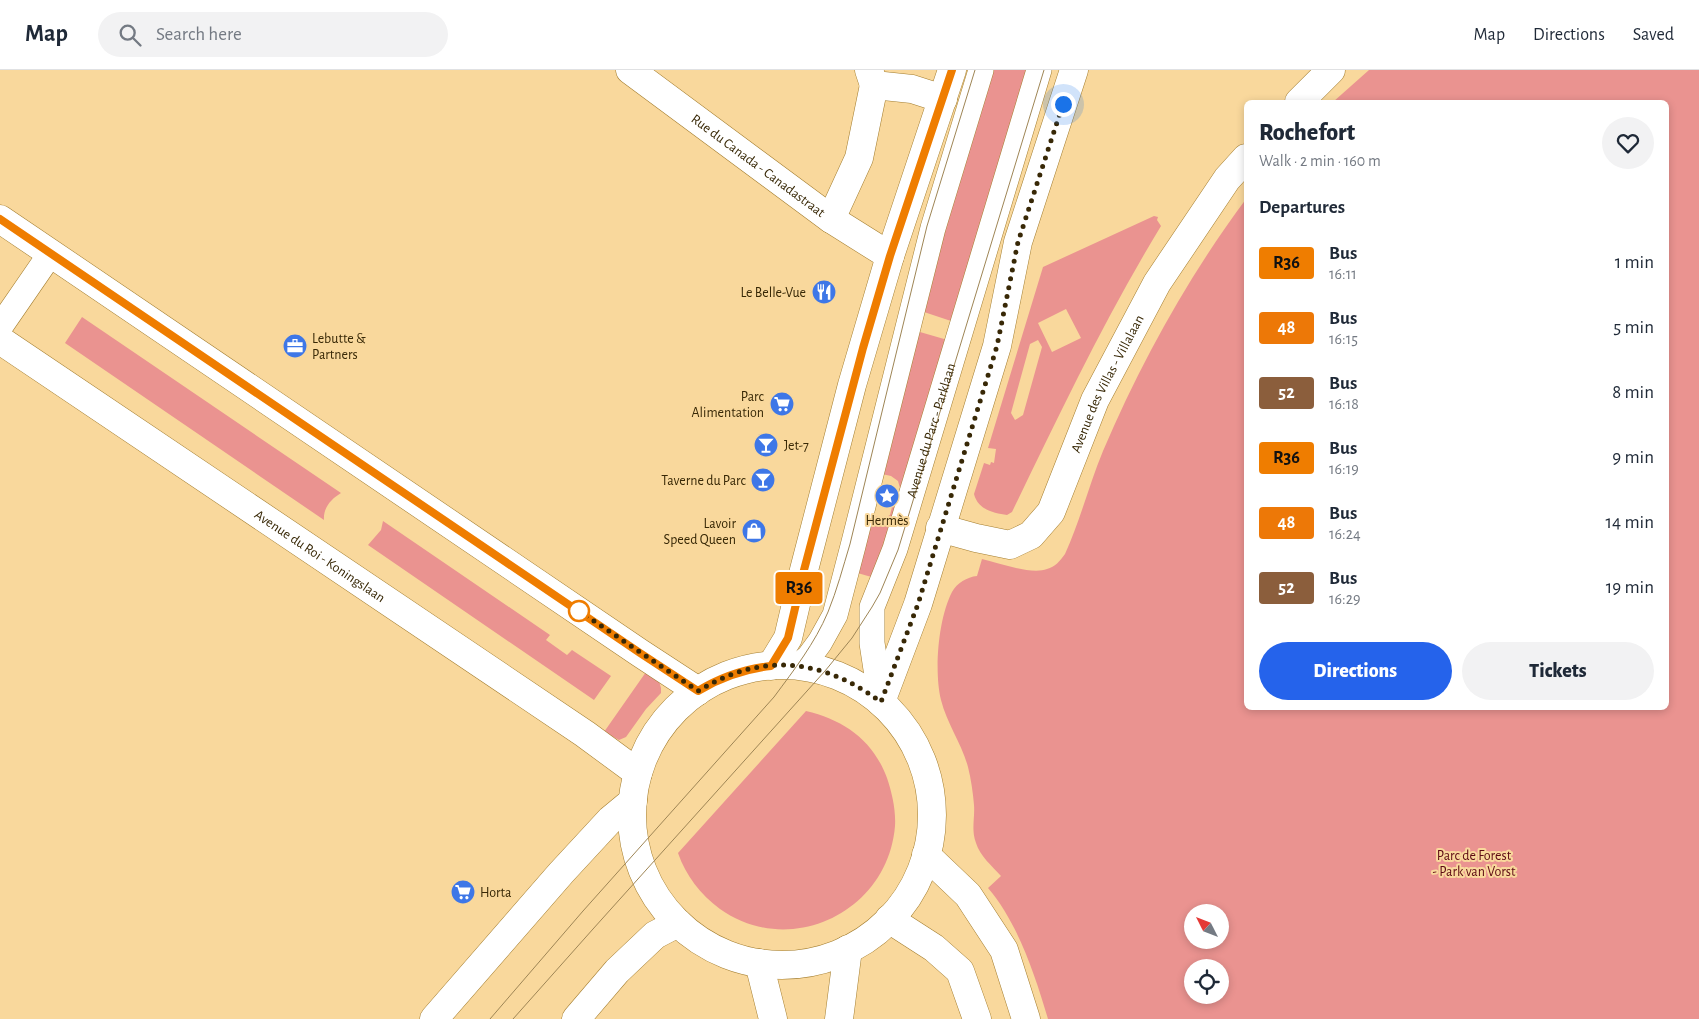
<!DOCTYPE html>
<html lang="en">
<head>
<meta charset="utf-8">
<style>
  :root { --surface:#fff; --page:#f2f2f3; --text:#1f2937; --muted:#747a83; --line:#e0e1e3; --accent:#2563eb }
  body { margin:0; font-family:"Alegreya Sans",sans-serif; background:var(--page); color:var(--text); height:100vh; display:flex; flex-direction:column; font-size:19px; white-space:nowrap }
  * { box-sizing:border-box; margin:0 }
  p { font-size:16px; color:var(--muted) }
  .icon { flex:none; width:28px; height:28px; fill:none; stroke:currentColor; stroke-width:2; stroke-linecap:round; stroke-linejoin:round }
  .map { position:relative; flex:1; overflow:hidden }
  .panel { position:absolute; left:1244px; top:30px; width:425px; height:610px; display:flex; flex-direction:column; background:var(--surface); border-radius:8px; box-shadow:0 2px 8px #0003 }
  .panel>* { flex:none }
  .badge { padding:0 10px; border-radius:4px; font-size:18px; line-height:32px }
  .needle { width:32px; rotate:312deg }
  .buttons { position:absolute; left:1184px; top:834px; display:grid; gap:10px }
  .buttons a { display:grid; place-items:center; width:45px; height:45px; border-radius:50%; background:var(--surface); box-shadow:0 2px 8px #0003; font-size:25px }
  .you { position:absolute; width:25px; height:25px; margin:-12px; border:4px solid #fff; border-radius:50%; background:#1a73e8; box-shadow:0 0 0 8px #1a73e833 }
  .map>.badge { position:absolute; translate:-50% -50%; box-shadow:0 0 0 2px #fff }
  h2 { padding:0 15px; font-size:19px; line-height:45px }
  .round { display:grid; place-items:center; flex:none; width:52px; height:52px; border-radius:26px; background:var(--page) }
  .summary { display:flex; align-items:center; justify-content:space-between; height:85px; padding:0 15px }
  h1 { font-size:24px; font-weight:800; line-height:38px }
  .cta { display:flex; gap:10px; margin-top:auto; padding:10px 15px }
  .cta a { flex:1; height:58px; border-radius:30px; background:var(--accent); color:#fff; font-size:20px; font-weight:800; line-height:58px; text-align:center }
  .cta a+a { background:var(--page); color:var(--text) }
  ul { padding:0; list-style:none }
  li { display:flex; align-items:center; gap:15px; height:65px; padding:0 15px }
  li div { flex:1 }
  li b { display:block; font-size:19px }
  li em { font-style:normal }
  li .badge { min-width:55px; font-weight:700; text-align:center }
  header { display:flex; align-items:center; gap:30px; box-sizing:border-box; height:70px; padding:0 25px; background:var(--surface); border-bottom:1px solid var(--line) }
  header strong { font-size:24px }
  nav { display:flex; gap:28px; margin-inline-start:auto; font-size:18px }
  .search { width:350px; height:45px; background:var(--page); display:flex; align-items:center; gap:12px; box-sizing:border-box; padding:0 18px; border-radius:28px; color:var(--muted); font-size:19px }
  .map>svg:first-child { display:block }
  .green { fill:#ea9390; fill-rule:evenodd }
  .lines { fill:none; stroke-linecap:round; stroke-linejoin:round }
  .lane-casing { stroke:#a47e2f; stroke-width:26 }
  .street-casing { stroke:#a47e2f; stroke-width:29 }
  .secondary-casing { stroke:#a47e2f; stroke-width:29 }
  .lane { stroke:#fff; stroke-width:25 }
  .street { stroke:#fff; stroke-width:28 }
  .secondary { stroke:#fff; stroke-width:28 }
  .tram { stroke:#9e8555; stroke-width:1 }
  .line-casing { stroke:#fff; stroke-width:11 }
  .line { stroke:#ef7d00; stroke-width:8 }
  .walk { stroke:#382806; stroke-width:5; stroke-dasharray:0 9 }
  .stop-dot { fill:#fff; stroke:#ef7d00; stroke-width:2.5 }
  .labels { text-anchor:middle; stroke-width:4; stroke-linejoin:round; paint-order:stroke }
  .street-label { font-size:14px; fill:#382806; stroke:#f9d89c }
  .poi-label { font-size:14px; fill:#382806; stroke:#f9d89c; text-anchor:end }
  .park-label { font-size:14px; fill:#5d0913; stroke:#f9d89c }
</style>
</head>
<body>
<header>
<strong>Map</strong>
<div class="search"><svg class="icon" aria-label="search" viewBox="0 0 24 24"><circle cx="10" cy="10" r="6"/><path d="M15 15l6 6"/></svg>Search here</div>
<nav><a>Map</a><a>Directions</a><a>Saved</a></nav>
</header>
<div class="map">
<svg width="1699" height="949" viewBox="0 0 1699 949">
  <rect width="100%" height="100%" fill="#f9d89c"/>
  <!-- green -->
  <path class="green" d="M984,0H1036L957,253L918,240Z
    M1369,0H1699V949H1048C1035,905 1018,853 988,818L1001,806C992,796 980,786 976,773C971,760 975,748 974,735C973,723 971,709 968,697C962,674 947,654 941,630C934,602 938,549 952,522C957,513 967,507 977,506L982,489C999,493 1031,505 1047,499C1055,497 1060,491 1065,484C1080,451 1089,415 1103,381C1141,292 1188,207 1246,129V638H1666V32H1333ZM1192,842H1220V870H1192ZM1192,898H1220V925H1192Z
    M1154,146L1158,147L1157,150L1161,156C1105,248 1059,345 1012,442L1007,445C994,443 978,440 974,424L984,393L990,395L991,392L994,393L996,379L988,378L1043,197ZM1066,239L1081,268L1052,282L1038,253ZM1038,270L1042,277L1023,345L1015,350L1011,343L1030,274Z
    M82,247L341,423C331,429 323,438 324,450L65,273Z
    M913,260L951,271L875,508L854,502L873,446L885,448L890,445L893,433L899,424L900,418L898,411L891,406L882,404Z
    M383,451L550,565L546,570L567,585L572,580L611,606L594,630L368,475L381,460Z
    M646,602L659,611L661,618V623L646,639L626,667L619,670L604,662Z
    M806,641C844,650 873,670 887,708C892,723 896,740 895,756C888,842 790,889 720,839C700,824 686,806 678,783Z"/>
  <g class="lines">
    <defs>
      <g id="lane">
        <path d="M0,257L51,183"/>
        <path d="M798,596L809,587L820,572L835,545L853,476L933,158L981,0"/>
        <path id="s1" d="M881,632L872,573V537L895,479L1039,0"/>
      </g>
      <g id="street">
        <path id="s2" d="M630,0L831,149L890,186"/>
        <path d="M869,0L874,15L912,19L943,29"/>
        <path d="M1299,32L1331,0"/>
        <path d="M831,149L859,88L874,15"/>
        <path id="s3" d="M940,458L976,468L1010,475L1031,465L1051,442L1095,330L1157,213L1227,109L1246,88"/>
      </g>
      <g id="secondary">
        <path d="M0,149L640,583L698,621"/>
        <path id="s4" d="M0,270L585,664L638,703"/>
        <circle cx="782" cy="745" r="150"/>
        <path d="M771,596L788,568L804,500L852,315L890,186L952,0"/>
        <path d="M881,632L918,534L997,276L1018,172L1074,0"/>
        <path d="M926,785L968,825L1004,880L1026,949"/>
        <path d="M889,849L934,878L960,901L977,949"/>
        <path d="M759,893L773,949"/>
        <path d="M434,949L561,803L610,750L633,731"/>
        <path d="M576,949L617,901L655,865L678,853"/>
        <path d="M839,949L848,879"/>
      </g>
    </defs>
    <!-- lane casing -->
    <use href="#lane" class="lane-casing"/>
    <!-- street casing -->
    <use href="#street" class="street-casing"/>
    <!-- secondary casing -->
    <use href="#secondary" class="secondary-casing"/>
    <!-- lane -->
    <use href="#lane" class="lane"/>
    <!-- street -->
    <use href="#street" class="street"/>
    <!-- secondary -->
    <use href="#secondary" class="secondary"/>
    <!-- tram -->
    <path class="tram" d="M490,949L583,841L774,627C794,600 815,573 828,542C837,520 843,497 850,474L927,156L975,0
      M513,949L593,859L825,601L852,568L872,537L880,523L898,480L1044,0"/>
  </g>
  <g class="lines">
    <defs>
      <path id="line" d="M0,149L640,583L698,621C721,607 744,599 771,596L788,568L804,500L863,278L890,186L952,0"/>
    </defs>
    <!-- line casing -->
    <use href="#line" class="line-casing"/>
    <!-- line -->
    <use href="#line" class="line"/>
    <!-- walk -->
    <path class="walk" d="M579,541L698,621C762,582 821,588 881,632L918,534L997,276L1018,172L1063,34"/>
  </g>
  <!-- icons -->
  <defs>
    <symbol id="restaurant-disc" viewBox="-11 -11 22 22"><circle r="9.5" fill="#3e77e7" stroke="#f9d89c"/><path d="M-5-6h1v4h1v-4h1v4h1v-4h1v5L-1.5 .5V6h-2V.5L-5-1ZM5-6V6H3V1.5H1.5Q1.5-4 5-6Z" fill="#fff"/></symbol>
    <symbol id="office-disc" viewBox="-11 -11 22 22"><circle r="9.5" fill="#3e77e7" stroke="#f9d89c"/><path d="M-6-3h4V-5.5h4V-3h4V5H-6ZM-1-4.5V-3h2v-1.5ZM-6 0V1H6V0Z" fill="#fff"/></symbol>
    <symbol id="supermarket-disc" viewBox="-11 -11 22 22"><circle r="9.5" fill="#3e77e7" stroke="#f9d89c"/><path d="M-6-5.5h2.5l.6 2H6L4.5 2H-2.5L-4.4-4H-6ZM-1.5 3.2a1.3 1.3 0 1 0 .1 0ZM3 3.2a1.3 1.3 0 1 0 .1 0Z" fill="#fff"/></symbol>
    <symbol id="bar-disc" viewBox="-11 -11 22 22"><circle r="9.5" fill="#3e77e7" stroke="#f9d89c"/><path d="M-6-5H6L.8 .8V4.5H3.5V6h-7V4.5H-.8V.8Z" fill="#fff"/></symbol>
    <symbol id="sight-disc" viewBox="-11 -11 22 22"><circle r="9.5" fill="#3e77e7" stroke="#f9d89c"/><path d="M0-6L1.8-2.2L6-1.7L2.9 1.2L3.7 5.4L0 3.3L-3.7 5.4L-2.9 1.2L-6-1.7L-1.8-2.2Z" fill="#fff"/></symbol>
    <symbol id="shop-disc" viewBox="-11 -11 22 22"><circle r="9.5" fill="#3e77e7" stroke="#f9d89c"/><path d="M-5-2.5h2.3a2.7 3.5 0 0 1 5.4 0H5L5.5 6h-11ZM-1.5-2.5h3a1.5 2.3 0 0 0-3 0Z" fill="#fff"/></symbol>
  </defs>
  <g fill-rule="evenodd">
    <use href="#restaurant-disc" x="810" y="208" width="28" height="28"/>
    <use href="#office-disc" x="281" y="262" width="28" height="28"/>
    <use href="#supermarket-disc" x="768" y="320" width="28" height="28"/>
    <use href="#bar-disc" x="752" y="361" width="28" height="28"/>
    <use href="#bar-disc" x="749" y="396" width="28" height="28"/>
    <use href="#sight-disc" x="873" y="412" width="28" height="28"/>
    <use href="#shop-disc" x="740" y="447" width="28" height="28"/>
    <use href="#supermarket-disc" x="449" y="808" width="28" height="28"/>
  </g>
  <!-- markers -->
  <circle class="stop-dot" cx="579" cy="541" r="10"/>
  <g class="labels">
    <!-- street labels -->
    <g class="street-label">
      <text dy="5" stroke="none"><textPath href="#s2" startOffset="160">Rue du Canada - Canadastraat</textPath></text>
      <text dy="5" stroke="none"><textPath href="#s3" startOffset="266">Avenue des Villas - Villalaan</textPath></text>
      <text dy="5" stroke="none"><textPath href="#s1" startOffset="282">Avenue du Parc - Parklaan</textPath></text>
      <text dy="5" stroke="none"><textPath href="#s4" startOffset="386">Avenue du Roi - Koningslaan</textPath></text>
    </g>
    <!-- poi labels -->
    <g class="poi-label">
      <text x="806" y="227">Le Belle-Vue</text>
      <text x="312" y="273" text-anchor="start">Lebutte &amp;<tspan x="312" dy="16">Partners</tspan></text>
      <text x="764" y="331">Parc<tspan x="764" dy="16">Alimentation</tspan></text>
      <text x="784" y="380" text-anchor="start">Jet-7</text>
      <text x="746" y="415">Taverne du Parc</text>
      <text x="887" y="455" text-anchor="middle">Hermès</text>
      <text x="736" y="458">Lavoir<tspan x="736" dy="16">Speed Queen</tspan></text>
      <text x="480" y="827" text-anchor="start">Horta</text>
    </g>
    <!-- park labels -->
    <g class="park-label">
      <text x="1474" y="790">Parc de Forest<tspan x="1474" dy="16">- Park van Vorst</tspan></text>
    </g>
  </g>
</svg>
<div class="buttons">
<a><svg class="needle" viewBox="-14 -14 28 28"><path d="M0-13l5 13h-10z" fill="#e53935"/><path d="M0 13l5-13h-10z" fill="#747a83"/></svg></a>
<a><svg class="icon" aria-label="locate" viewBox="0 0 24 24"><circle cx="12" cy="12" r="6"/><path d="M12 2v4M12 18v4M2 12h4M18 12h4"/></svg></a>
</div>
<div class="you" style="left:1063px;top:34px"></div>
<b class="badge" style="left:799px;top:518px;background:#ef7d00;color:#111">R36</b>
<section class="panel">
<div class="summary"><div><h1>Rochefort</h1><p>Walk · 2 min · 160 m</p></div><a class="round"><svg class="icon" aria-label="heart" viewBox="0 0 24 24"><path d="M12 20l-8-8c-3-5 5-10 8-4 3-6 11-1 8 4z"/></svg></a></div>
<h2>Departures</h2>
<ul>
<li><span class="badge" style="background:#ef7d00;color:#111">R36</span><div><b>Bus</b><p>16:11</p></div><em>1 min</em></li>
<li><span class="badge" style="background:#ed7807;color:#fff">48</span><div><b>Bus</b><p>16:15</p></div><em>5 min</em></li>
<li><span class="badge" style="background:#8b5e3c;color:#fff">52</span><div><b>Bus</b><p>16:18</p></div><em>8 min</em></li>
<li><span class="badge" style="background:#ef7d00;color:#111">R36</span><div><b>Bus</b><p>16:19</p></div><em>9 min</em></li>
<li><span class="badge" style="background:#ed7807;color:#fff">48</span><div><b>Bus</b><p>16:24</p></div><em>14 min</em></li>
<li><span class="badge" style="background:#8b5e3c;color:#fff">52</span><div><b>Bus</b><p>16:29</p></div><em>19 min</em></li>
</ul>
<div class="cta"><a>Directions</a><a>Tickets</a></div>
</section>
</div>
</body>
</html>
